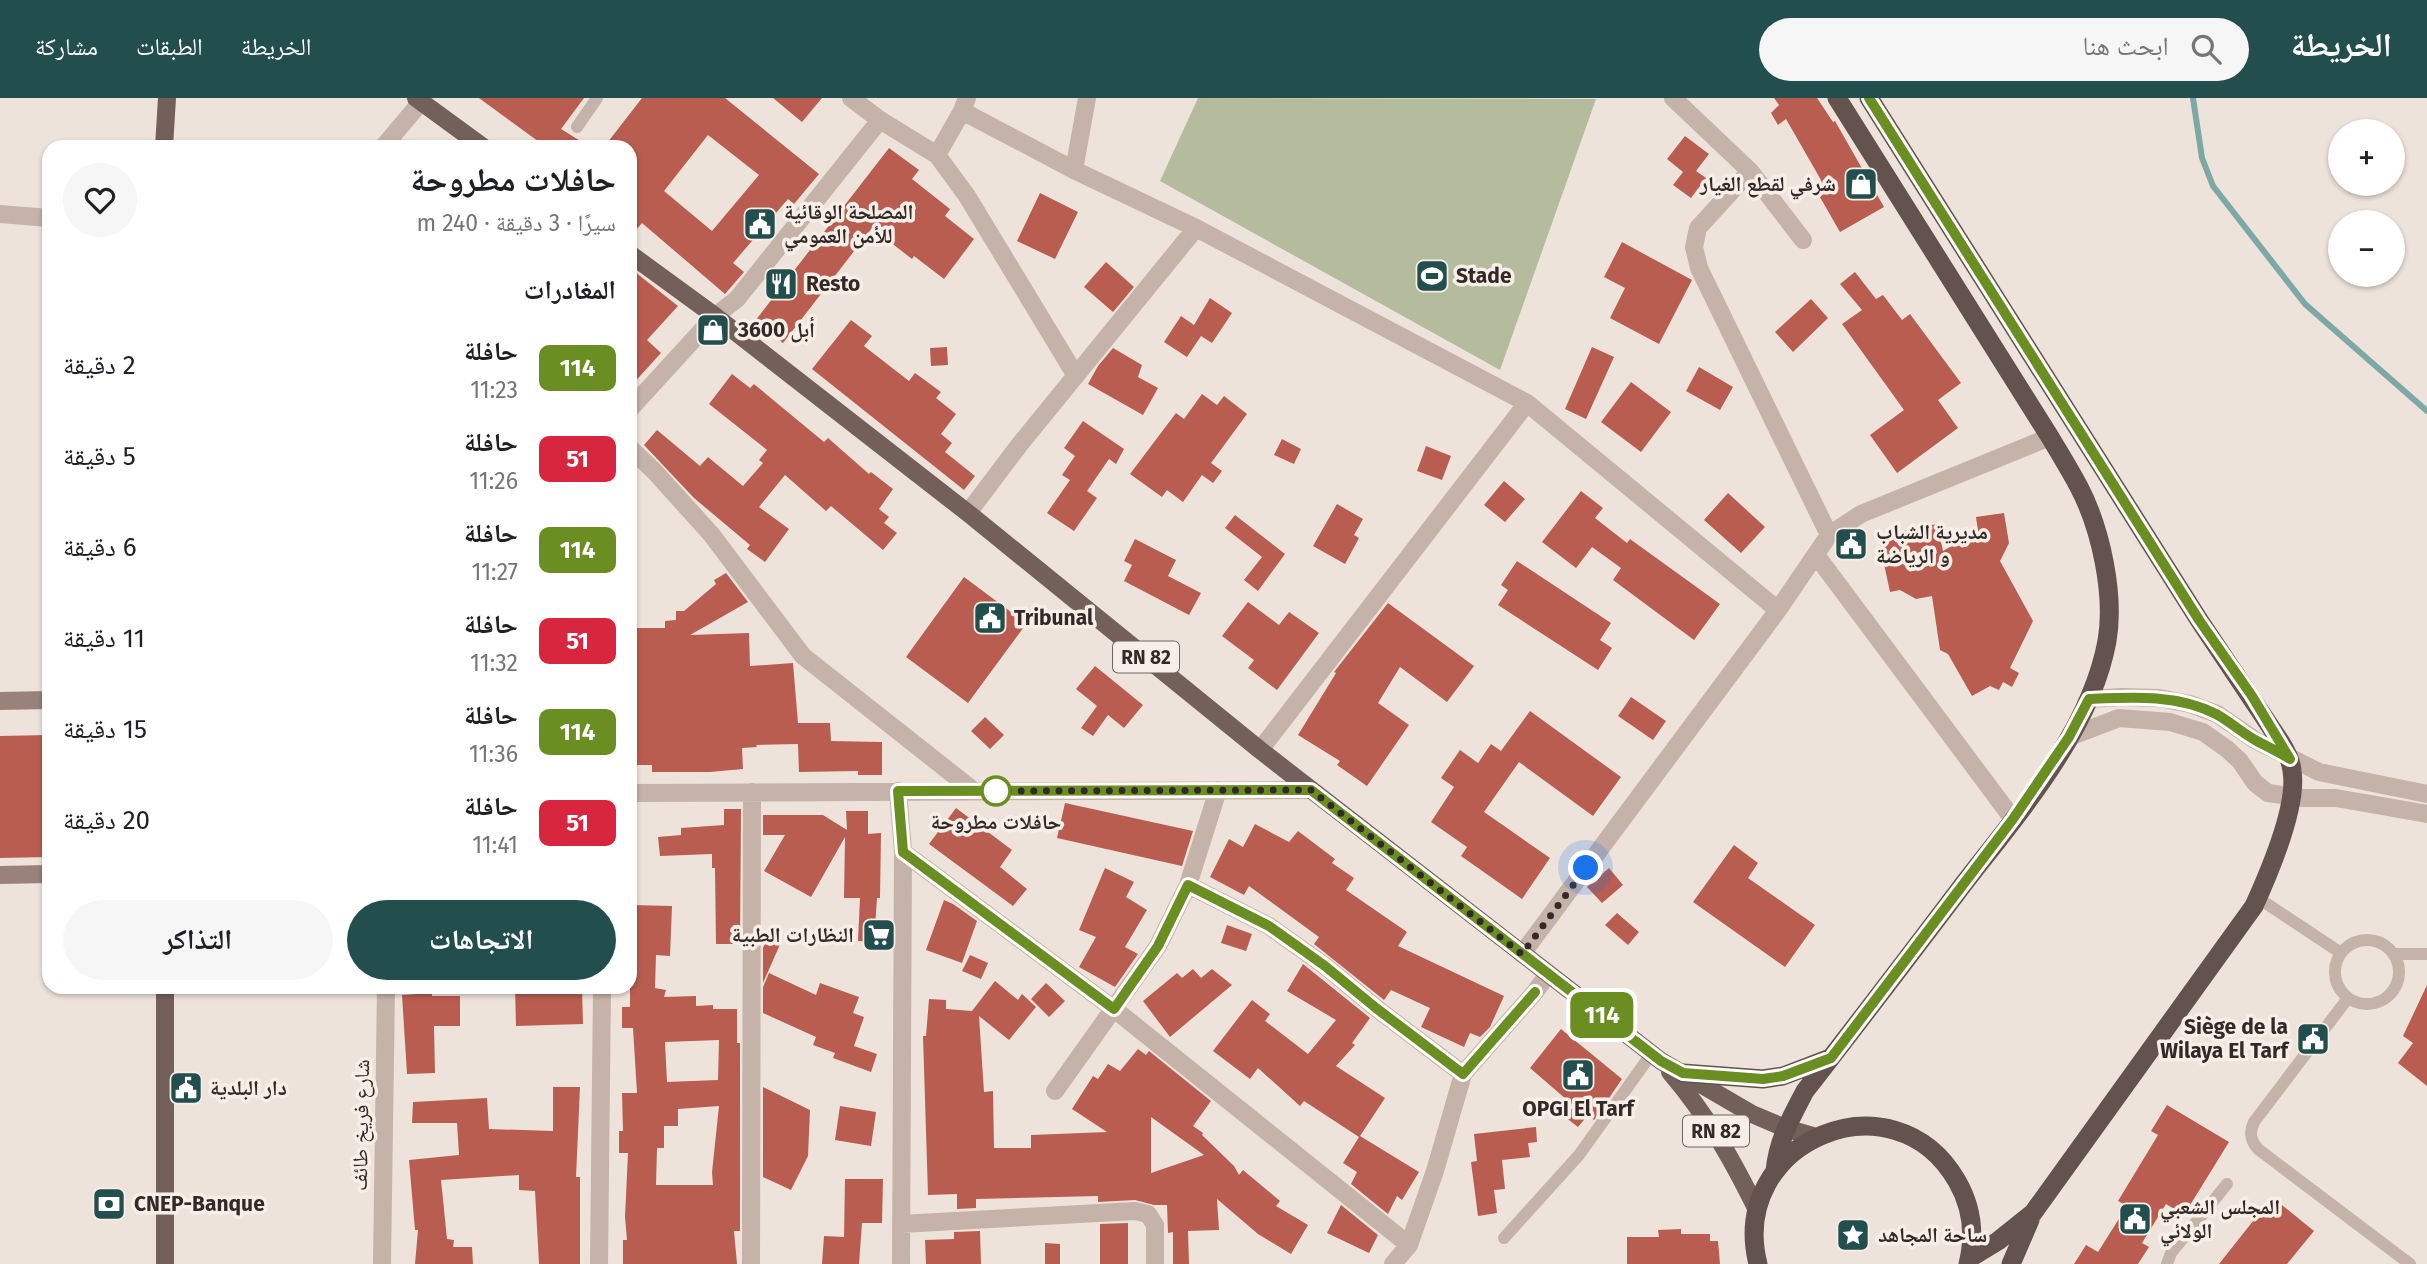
<!DOCTYPE html>
<html lang="ar">
<head>
<meta charset="utf-8">
<style>
  :root { --surface:#fff; --page:#f6f6f6; --text:#202124; --muted:#757577; --accent:#224f4d }
  body { margin:0; font-family:"Fira Sans","Noto Naskh Arabic",sans-serif; background:var(--page); color:var(--text); direction:rtl; height:100vh; display:flex; flex-direction:column; font-size:26px; white-space:nowrap }
  * { box-sizing:border-box; margin:0 }
  p { font-size:23px; color:var(--muted) }
  .icon { flex:none; width:38px; height:38px; fill:none; stroke:currentColor; stroke-width:2; stroke-linecap:round; stroke-linejoin:round }
  .map { position:relative; flex:1; overflow:hidden; direction:ltr }
  .drawer { position:absolute; left:42px; top:42px; width:595px; height:854px; display:flex; flex-direction:column; background:var(--surface); border-radius:21px; box-shadow:0 2px 5px #0004; direction:rtl }
  .drawer>* { flex:none }
  .badge { padding:0 14px; border-radius:10px; font-size:24px; line-height:46px }
  .controls { position:absolute; left:2328px; top:21px; display:grid; gap:14px }
  .controls a { display:grid; place-items:center; width:77px; height:77px; border-radius:50%; background:var(--surface); box-shadow:0 2px 5px #0004; font-size:35px }
  .you { position:absolute; width:35px; height:35px; margin:-18px; border:5px solid #fff; border-radius:50%; background:#1a73e8; box-shadow:0 0 0 10px #1a73e833 }
  .map>.badge { position:absolute; translate:-50% -50%; box-shadow:0 0 0 4px #fff }
  h2 { padding:0 21px; font-size:26px; line-height:63px }
  .round { display:grid; place-items:center; flex:none; width:74px; height:74px; border-radius:37px; background:var(--page) }
  .summary { display:flex; align-items:center; justify-content:space-between; height:119px; padding:0 21px }
  h1 { font-size:33px; font-weight:700; line-height:52px }
  .button { display:flex; gap:14px; margin-top:auto; padding:14px 21px }
  .button a { flex:1; height:80px; border-radius:42px; background:var(--accent); color:#fff; font-size:28px; font-weight:700; line-height:80px; text-align:center }
  .button a+a { background:var(--page); color:var(--text) }
  ul { padding:0; list-style:none }
  li { display:flex; align-items:center; gap:21px; height:91px; padding:0 21px }
  li div { flex:1 }
  li b { display:block; font-size:26px }
  li em { font-style:normal }
  li .badge { min-width:77px; font-weight:700; text-align:center }
  header { display:flex; align-items:center; gap:42px; box-sizing:border-box; height:98px; padding:0 35px; background:var(--accent); color:#fff }
  header strong { font-size:33px }
  nav { display:flex; gap:38px; margin-inline-start:auto; font-size:24px }
  .search { width:490px; height:63px; background:var(--page); display:flex; align-items:center; gap:18px; box-sizing:border-box; padding:0 24px; border-radius:38px; color:var(--muted); font-size:26px }
  .map>svg:first-child { display:block }
  .green { fill:#b5bc9d }
  .lines { fill:none; stroke-linecap:round; stroke-linejoin:round }
  .stream { stroke:#7da8a5; stroke-width:6 }
  .building { fill:#b85d50; fill-rule:evenodd }
  .service { stroke:#c5b2a9; stroke-width:12 }
  .minor { stroke:#c5b2a9; stroke-width:18 }
  .secondary { stroke:#98827a; stroke-width:18 }
  .primary { stroke:#73605a; stroke-width:18 }
  .trunk { stroke:#63524d; stroke-width:19 }
  .line-casing { stroke:#fff; stroke-width:16 }
  .line { stroke:#6b8e23; stroke-width:10 }
  .walk { stroke:#332a28; stroke-width:7; stroke-dasharray:0 12.6 }
  .stop-dot { fill:#fff; stroke:#6b8e23; stroke-width:3.5 }
  .labels { text-anchor:middle; stroke-width:7; stroke-linejoin:round; paint-order:stroke }
  .shield { fill:#f7eee7; stroke:#6e6561; stroke-width:2 }
  .shield-label { font-size:19px; font-weight:bold; fill:#332a28 }
  .poi-label { font-size:21px; font-weight:bold; fill:#332a28; stroke:#f7eee7; text-anchor:start }
  .stop-label { font-size:21px; font-weight:bold; fill:#332a28; stroke:#f7eee7 }
  .street-label { font-size:21px; fill:#332a28; stroke:#f7eee7 }
</style>
</head>
<body>
<header>
<strong>الخريطة</strong>
<div class="search"><svg class="icon" aria-label="search" viewBox="0 0 24 24"><circle cx="10" cy="10" r="6"/><path d="M15 15l6 6"/></svg>ابحث هنا</div>
<nav><a>الخريطة</a><a>الطبقات</a><a>مشاركة</a></nav>
</header>
<div class="map">
<svg width="2427" height="1166" viewBox="0 0 2427 1166">
  <rect width="100%" height="100%" fill="#eee3db"/>
  <!-- green -->
  <path class="green" d="M1198,0L1596,1L1500,272L1160,83Z"/>
  <g class="lines">
    <!-- stream -->
    <path class="stream" d="M2193,0L2202,60L2213,88L2305,206L2427,313"/>
  </g>
  <!-- building -->
  <path class="building" d="M479,0H584L561,31L590,49H546Z
    M642,0H725L819,76L794,106L788,101L733,165L744,174L725,196L642,125L630,139V49H604ZM708,37L759,77L712,133L664,93Z
    M773,0H822L802,24Z
    M1774,0H1817L1833,24L1835,23L1884,109L1840,134L1813,87L1821,82L1786,21L1778,27L1771,15L1779,7Z
    M1685,38L1709,56L1696,73L1706,80L1691,100L1673,87L1683,74L1667,61Z
    M889,50L919,72L912,81L950,111L945,118L974,141L944,181L914,158L912,161L872,130L783,245L755,223Z
    M1040,95L1078,114L1055,161L1017,143Z
    M1622,144L1692,182L1659,246L1610,220L1625,190L1604,179Z
    M1106,164L1134,189L1113,214L1084,189Z
    M630,170L678,208L647,242L661,255L630,289Z
    M1855,174L1876,201L1883,197L1902,222L1910,216L1961,285L1938,302L1958,330L1897,375L1870,337L1904,312L1842,226L1862,212L1840,186Z
    M1210,200L1232,215L1212,245L1201,238L1187,259L1164,244L1181,218L1194,227Z
    M1811,201L1828,220L1793,254L1775,234Z
    M851,222L872,238L864,248L909,283L915,275L941,294L936,300L956,316L941,336L952,345L945,354L975,378L964,392L812,271Z
    M947,249L948,267L931,268L930,250Z
    M1592,249L1614,259L1586,321L1565,311Z
    M1113,250L1142,267L1138,279L1158,290L1143,317L1088,286L1098,268Z
    M1699,269L1733,289L1720,312L1686,293Z
    M732,276L750,290L754,286L824,344L828,340L869,376L871,374L893,391L879,411L889,419L884,425L897,435L883,452L831,408L826,413L785,377L759,409L789,431L765,464L747,451L750,447L694,400L644,347L657,332L700,368L708,359L743,388L763,365L759,362L767,352L709,306Z
    M1631,284L1671,314L1641,354L1601,324Z
    M1202,296L1217,307L1224,298L1247,316L1211,365L1222,373L1213,385L1202,377L1183,404L1167,392L1162,399L1130,376L1176,315L1184,321Z
    M1083,323L1124,351L1116,366L1109,361L1087,393L1097,400L1074,433L1047,415L1070,382L1062,377L1075,358L1064,350Z
    M1282,341L1301,351L1294,366L1274,357Z
    M1426,348L1451,358L1442,382L1417,373Z
    M1504,383L1525,401L1505,424L1484,407Z
    M1581,393L1603,410L1595,420L1627,445L1630,441L1720,506L1694,542L1613,482L1621,470L1592,449L1576,470L1542,444Z
    M1728,395L1765,429L1741,455L1704,422Z
    M1337,406L1363,421L1354,437L1359,440L1345,466L1313,448Z
    M2004,415L2009,445L2000,463L2033,523L2010,570L2019,575L2012,589L2003,584L1999,592L1990,588L1972,598L1948,556L1940,552L1932,498L1916,501L1900,492L1890,494L1878,438L1937,426L1943,453L1978,433L1976,419Z
    M1235,417L1285,456L1258,493L1244,482L1262,459L1225,430Z
    M1135,441L1176,462L1168,478L1201,495L1189,517L1124,483L1132,467L1124,463Z
    M1517,463L1611,525L1600,542L1612,550L1598,572L1498,507L1508,492L1501,487Z
    M726,475L748,504L690,537L749,535L750,568L793,565L798,625H830L831,643L882,644V677H858V673L799,674L798,646L756,647L757,649L742,650L743,671L710,674H652V667H630V530H665V523L676,522V513H684L716,486L714,482Z
    M964,479L1015,517L1020,509L1032,518L968,605L906,559Z
    M1248,504L1279,527L1289,514L1319,535L1277,592L1248,570L1254,562L1222,538Z
    M1388,505L1474,568L1447,604L1400,569L1378,605L1409,627L1367,688L1337,667L1340,663L1298,637L1336,575L1334,574Z
    M1095,568L1143,607L1124,630L1108,617L1093,638L1081,630L1097,608L1076,591Z
    M1631,599L1666,623L1653,642L1618,618Z
    M1530,613L1621,679L1593,718L1519,664L1484,714L1550,760L1522,801L1461,758L1467,749L1431,724L1454,689L1441,680L1460,652L1478,665L1491,646L1501,653Z
    M985,619L1004,637L990,651L971,633Z
    M49,637V759L0,760V638Z
    M1065,705L1193,733L1182,768L1057,740Z
    M956,710L1012,752L1000,769L1027,791L1013,808L929,746Z
    M724,711H741L740,846H716L715,770H712V756L660,758L658,739L681,737V730L724,727Z
    M846,713H868V736L881,735L880,800H877L874,844L858,843L860,800H844L845,739L811,799L764,773L785,737H763V717H823L847,732Z
    M1255,726L1289,744L1298,733L1335,761L1332,765L1354,780L1346,792L1407,834L1398,848L1504,898L1490,929L1480,939L1470,935L1464,949L1421,929L1430,910L1391,892L1384,902L1314,846L1319,839L1249,788L1244,797L1210,779L1229,741L1243,749Z
    M1734,747L1758,765L1748,780L1815,827L1785,869L1693,804Z
    M1105,770L1134,784L1126,799L1147,812L1125,849L1138,856L1115,889L1079,869L1096,839L1079,832Z
    M1609,770L1623,787L1602,805L1587,789Z
    M944,802L953,806L977,823L962,865L926,852Z
    M630,807L672,808L670,858L656,857L655,890L666,892L664,899L696,898V908L713,907V911H737V945H740V1133H734L737,1166H623V1142H627L625,1119L628,1055H619V1033H623L622,995H637L633,930H622V909H630ZM719,942L718,982L667,984L665,944ZM719,1008L712,1074L713,1087H656L657,1050H664V1028H678V1011Z
    M1617,815L1639,834L1628,847L1605,827Z
    M1227,827L1252,836L1246,853L1221,845Z
    M769,836L782,842L763,885V850Z
    M970,857L988,865L981,881L962,873Z
    M1303,866L1370,920L1352,945L1355,947L1336,968L1385,1000L1360,1038L1419,1074L1402,1102L1397,1098L1388,1116L1351,1086L1357,1074L1343,1065L1359,1039L1304,1003L1300,1008L1258,970L1250,981L1213,953L1252,902L1270,916L1265,923L1308,956L1336,922L1287,893Z
    M1193,871L1201,880L1212,871L1232,887L1170,939L1143,903L1177,875L1182,880Z
    M769,875L816,897L820,885L859,899L853,915L864,919L854,948L877,956L871,974L833,960L835,955L813,947L816,939L763,915V889Z
    M995,883L1018,902L1022,896L1036,909L1009,942L979,918L984,994L993,993L994,1050H1031V1037L1107,1034L1072,1011L1093,978L1098,981L1108,966L1120,973L1138,951L1146,957L1149,953L1211,1003L1193,1028L1203,1035L1202,1037L1234,1068L1239,1077L1243,1072L1280,1103L1276,1108L1308,1127L1291,1156L1258,1136L1217,1101L1219,1132L1188,1133L1189,1166H1173V1134L1168,1135L1167,1107H1154L1135,1102L1098,1104V1098L976,1101V1110L957,1111V1096L928,1097L923,938H926L929,901L946,902V911L972,913ZM1151,1019L1204,1057L1151,1075Z
    M1046,885L1065,903L1049,919L1031,901Z
    M2427,887V988L2398,965L2413,945L2403,938Z
    M515,889H582L583,926L516,928Z
    M432,895V898H460V928H434L435,975L407,976L402,897Z
    M1561,931L1622,981L1594,1022L1588,1017L1578,1029L1565,1019L1574,1008L1530,970Z
    M553,989H580L576,1079H580V1166H539L535,1093L519,1092V1077L441,1082L447,1141L454,1142L453,1149H472L473,1166H415L418,1132H415L409,1062L459,1057L457,1025H412L413,1004L487,1000L489,1031L553,1033Z
    M763,989L810,1012L808,1058L791,1092L763,1079Z
    M2167,1007L2229,1044L2184,1117L2166,1106L2142,1145L2149,1149L2138,1166H2074L2086,1147L2098,1154L2127,1108L2118,1103L2158,1037L2151,1033Z
    M840,1008L876,1014L871,1048L835,1042Z
    M1536,1029L1537,1044L1528,1045L1530,1059L1502,1062L1505,1091L1494,1092L1497,1115L1478,1118L1471,1064L1477,1063L1474,1036Z
    M845,1081H883L882,1125H862L859,1166H822L824,1138L844,1139Z
    M2272,1099L2314,1133L2287,1166H2219Z
    M1341,1107L1378,1137L1369,1155L1327,1135Z
    M1128,1125V1166H1100V1126Z
    M1681,1131V1136H1710V1143H1718L1720,1166H1627V1139H1659L1658,1132Z
    M980,1133L981,1166H926L925,1142L954,1141V1134Z
    M1045,1145L1060,1146V1166H1045Z"/>
  <g class="lines">
    <!-- service -->
    <path class="service" d="M577,29L597,0
      M2258,800L2341,855
      M2335 874a32 32 0 1 1 64 0a32 32 0 1 1-64 0Z
      M2393,856H2427
      M2348,900L2254,1024C2249,1034 2250,1042 2258,1051L2410,1166
      M1504,1140L1579,1057L1652,955
      M2167,1166L2171,1155L2227,1086"/>
    <!-- minor -->
    <path class="minor" d="M851,0L880,22L937,57L962,13
      M967,0L962,13L1074,72L1196,130L1527,305L1778,512
      M1673,0L1750,73L1803,142
      M383,49L421,4
      M937,57L967,98L1076,278
      M1074,72L1087,0
      M1750,73L1698,130L1694,149L1699,170L1829,437
      M0,116L49,120
      M630,311L715,218L737,201L880,22
      M630,350L655,374L711,436L803,558L974,693
      M968,415L1020,346L1196,130
      M1816,457L2013,721
      M2089,601L2122,599L2159,600L2190,606L2217,616L2255,642L2319,674L2427,696
      M2069,639L2119,620L2170,624L2203,634L2227,651L2240,663L2255,685L2268,695L2303,700H2336L2427,716
      M1260,652L1527,305
      M898,693L903,754L901,1166
      M630,695L1311,692
      M903,754L1114,911L1409,1147
      M1188,787L1269,828L1325,868L1376,910L1463,976
      M1522,856L1778,512L1829,437L1861,416L2050,339
      M1055,993L1158,848L1188,787L1218,692
      M901,1126L1135,1113L1148,1116L1155,1127V1166
      M382,1166L386,889
      M599,1166L602,889
      M751,1166L752,694
      M1393,1166L1409,1147L1435,1073L1463,976L1535,894L1548,876"/>
    <!-- secondary -->
    <path class="secondary" d="M0,603L49,602
      M0,777L49,776"/>
    <!-- primary -->
    <path class="primary" d="M416,0L483,49
      M164,49L167,0
      M630,156L715,218L968,415L1260,652L1661,963L1752,1016L1785,1030L1816,1039
      M165,889V1166
      M1670,974C1708,1019 1731,1059 1757,1112"/>
    <!-- trunk -->
    <path class="trunk" d="M1869,0L2199,522L2280,643C2286,653 2291,662 2292,673C2298,708 2269,775 2254,808L2033,1115L1998,1143L1970,1160
      M1683,975L1763,981L1783,978L1830,960
      M1775,1073C1778,1042 1791,1020 1805,993C1856,928 1906,862 1956,796C2012,722 2090,637 2107,543C2115,497 2101,431 2079,389C2070,372 2060,356 2050,339L1837,0
      M1758,1166C1727,1043 1894,973 1957,1083C1972,1109 1975,1138 1968,1166
      M2011,1166L2030,1122"/>
  </g>
  <g class="lines">
    <defs>
      <path id="line" d="M1535,894L1463,976L1376,910L1325,868L1269,828L1188,787L1158,848L1114,911L903,754L898,693L1311,692L1661,963L1683,975L1763,981L1783,978L1831,960L2013,721L2069,639L2089,601C2132,599 2177,596 2216,616C2231,624 2243,636 2257,643C2268,649 2279,654 2290,661L2252,598L2199,522L1869,0"/>
    </defs>
    <!-- line casing -->
    <use href="#line" class="line-casing"/>
    <!-- line -->
    <use href="#line" class="line"/>
    <!-- walk -->
    <path class="walk" d="M996,693L1311,692L1522,856L1586,770"/>
  </g>
  <!-- icons -->
  <defs>
    <symbol id="shop-square" viewBox="-11 -11 22 22"><rect x="-9" y="-9" width="18" height="18" rx="4" fill="#224f4d" stroke="#f7eee7"/><path d="M-5-2.5h2.3a2.7 3.5 0 0 1 5.4 0H5L5.5 6h-11ZM-1.5-2.5h3a1.5 2.3 0 0 0-3 0Z" fill="#fff"/></symbol>
    <symbol id="civic-square" viewBox="-11 -11 22 22"><rect x="-9" y="-9" width="18" height="18" rx="4" fill="#224f4d" stroke="#f7eee7"/><path d="M-.6-6.5H3V-4.5H.6V-3L4-1V1h2V6H-6V1h2V-1L-.6-3ZM-1.2 2.5V6h2.4V2.5Z" fill="#fff"/></symbol>
    <symbol id="stadium-square" viewBox="-11 -11 22 22"><rect x="-9" y="-9" width="18" height="18" rx="4" fill="#224f4d" stroke="#f7eee7"/><path d="M0-5a6.5 5 0 1 0 0 10a6.5 5 0 1 0 0-10ZM-3.5-1.8h7v3.6h-7Z" fill="#fff"/></symbol>
    <symbol id="restaurant-square" viewBox="-11 -11 22 22"><rect x="-9" y="-9" width="18" height="18" rx="4" fill="#224f4d" stroke="#f7eee7"/><path d="M-5-6h1v4h1v-4h1v4h1v-4h1v5L-1.5 .5V6h-2V.5L-5-1ZM5-6V6H3V1.5H1.5Q1.5-4 5-6Z" fill="#fff"/></symbol>
    <symbol id="supermarket-square" viewBox="-11 -11 22 22"><rect x="-9" y="-9" width="18" height="18" rx="4" fill="#224f4d" stroke="#f7eee7"/><path d="M-6-5.5h2.5l.6 2H6L4.5 2H-2.5L-4.4-4H-6ZM-1.5 3.2a1.3 1.3 0 1 0 .1 0ZM3 3.2a1.3 1.3 0 1 0 .1 0Z" fill="#fff"/></symbol>
    <symbol id="bank-square" viewBox="-11 -11 22 22"><rect x="-9" y="-9" width="18" height="18" rx="4" fill="#224f4d" stroke="#f7eee7"/><path d="M-6-4H6V4H-6ZM0-2.3a2.3 2.3 0 1 0 0 4.6a2.3 2.3 0 1 0 0-4.6Z" fill="#fff"/></symbol>
    <symbol id="sight-square" viewBox="-11 -11 22 22"><rect x="-9" y="-9" width="18" height="18" rx="4" fill="#224f4d" stroke="#f7eee7"/><path d="M0-6L1.8-2.2L6-1.7L2.9 1.2L3.7 5.4L0 3.3L-3.7 5.4L-2.9 1.2L-6-1.7L-1.8-2.2Z" fill="#fff"/></symbol>
  </defs>
  <g fill-rule="evenodd">
    <use href="#shop-square" x="1842" y="67" width="38" height="38"/>
    <use href="#civic-square" x="741" y="107" width="38" height="38"/>
    <use href="#stadium-square" x="1413" y="159" width="38" height="38"/>
    <use href="#restaurant-square" x="762" y="167" width="38" height="38"/>
    <use href="#shop-square" x="694" y="213" width="38" height="38"/>
    <use href="#civic-square" x="1832" y="427" width="38" height="38"/>
    <use href="#civic-square" x="971" y="501" width="38" height="38"/>
    <use href="#supermarket-square" x="860" y="818" width="38" height="38"/>
    <use href="#civic-square" x="2294" y="922" width="38" height="38"/>
    <use href="#civic-square" x="1559" y="958" width="38" height="38"/>
    <use href="#civic-square" x="167" y="971" width="38" height="38"/>
    <use href="#bank-square" x="90" y="1087" width="38" height="38"/>
    <use href="#civic-square" x="2116" y="1102" width="38" height="38"/>
    <use href="#sight-square" x="1834" y="1118" width="38" height="38"/>
  </g>
  <!-- markers -->
  <circle class="stop-dot" cx="996" cy="693" r="14"/>
  <g class="labels">
    <!-- shield labels -->
    <g class="shield">
      <rect x="1113" y="543.5" width="66" height="31" rx="5"/>
      <rect x="1683" y="1017.5" width="66" height="31" rx="5"/>
    </g>
    <g class="shield-label">
      <text x="1146" y="566">RN 82</text>
      <text x="1716" y="1040">RN 82</text>
    </g>
    <!-- poi labels -->
    <g class="poi-label">
      <text x="1836" y="93" text-anchor="end">شرفي لقطع الغيار</text>
      <text x="784" y="121">المصلحة الوقائية<tspan x="784" dy="24">للأمن العمومي</tspan></text>
      <text x="1456" y="185">Stade</text>
      <text x="806" y="193">Resto</text>
      <text x="738" y="239">أبل 3600</text>
      <text x="1876" y="441">مديرية الشباب<tspan x="1876" dy="24">و الرياضة</tspan></text>
      <text x="1014" y="527">Tribunal</text>
      <text x="854" y="844" text-anchor="end">النظارات الطبية</text>
      <text x="2288" y="936" text-anchor="end">Siège de la<tspan x="2288" dy="24">Wilaya El Tarf</tspan></text>
      <text x="210" y="997">دار البلدية</text>
      <text x="1578" y="1018" text-anchor="middle">OPGI El Tarf</text>
      <text x="134" y="1113">CNEP-Banque</text>
      <text x="2160" y="1116">المجلس الشعبي<tspan x="2160" dy="24">الولائي</tspan></text>
      <text x="1878" y="1144">ساحة المجاهد</text>
    </g>
    <!-- stop labels -->
    <g class="stop-label">
      <text x="996" y="731">حافلات مطروحة</text>
    </g>
    <!-- street labels -->
    <g class="street-label">
      <text transform="translate(361 1027) rotate(-89)" y="7">شارع فريخ طائف</text>
    </g>
  </g>
</svg>
<div class="controls">
<a>+</a>
<a>−</a>
</div>
<div class="you" style="left:1586px;top:770px"></div>
<b class="badge" style="left:1602px;top:917px;background:#6b8e23;color:#fff">114</b>
<section class="drawer">
<div class="summary"><div><h1>حافلات مطروحة</h1><p>سيرًا · 3 دقيقة · 240 m</p></div><a class="round"><svg class="icon" aria-label="heart" viewBox="0 0 24 24"><path d="M12 20l-8-8c-3-5 5-10 8-4 3-6 11-1 8 4z"/></svg></a></div>
<h2>المغادرات</h2>
<ul>
<li><span class="badge" style="background:#6b8e23;color:#fff">114</span><div><b>حافلة</b><p>11:23</p></div><em>2 دقيقة</em></li>
<li><span class="badge" style="background:#d7263d;color:#fff">51</span><div><b>حافلة</b><p>11:26</p></div><em>5 دقيقة</em></li>
<li><span class="badge" style="background:#6b8e23;color:#fff">114</span><div><b>حافلة</b><p>11:27</p></div><em>6 دقيقة</em></li>
<li><span class="badge" style="background:#d7263d;color:#fff">51</span><div><b>حافلة</b><p>11:32</p></div><em>11 دقيقة</em></li>
<li><span class="badge" style="background:#6b8e23;color:#fff">114</span><div><b>حافلة</b><p>11:36</p></div><em>15 دقيقة</em></li>
<li><span class="badge" style="background:#d7263d;color:#fff">51</span><div><b>حافلة</b><p>11:41</p></div><em>20 دقيقة</em></li>
</ul>
<div class="button"><a>الاتجاهات</a><a>التذاكر</a></div>
</section>
</div>
</body>
</html>
